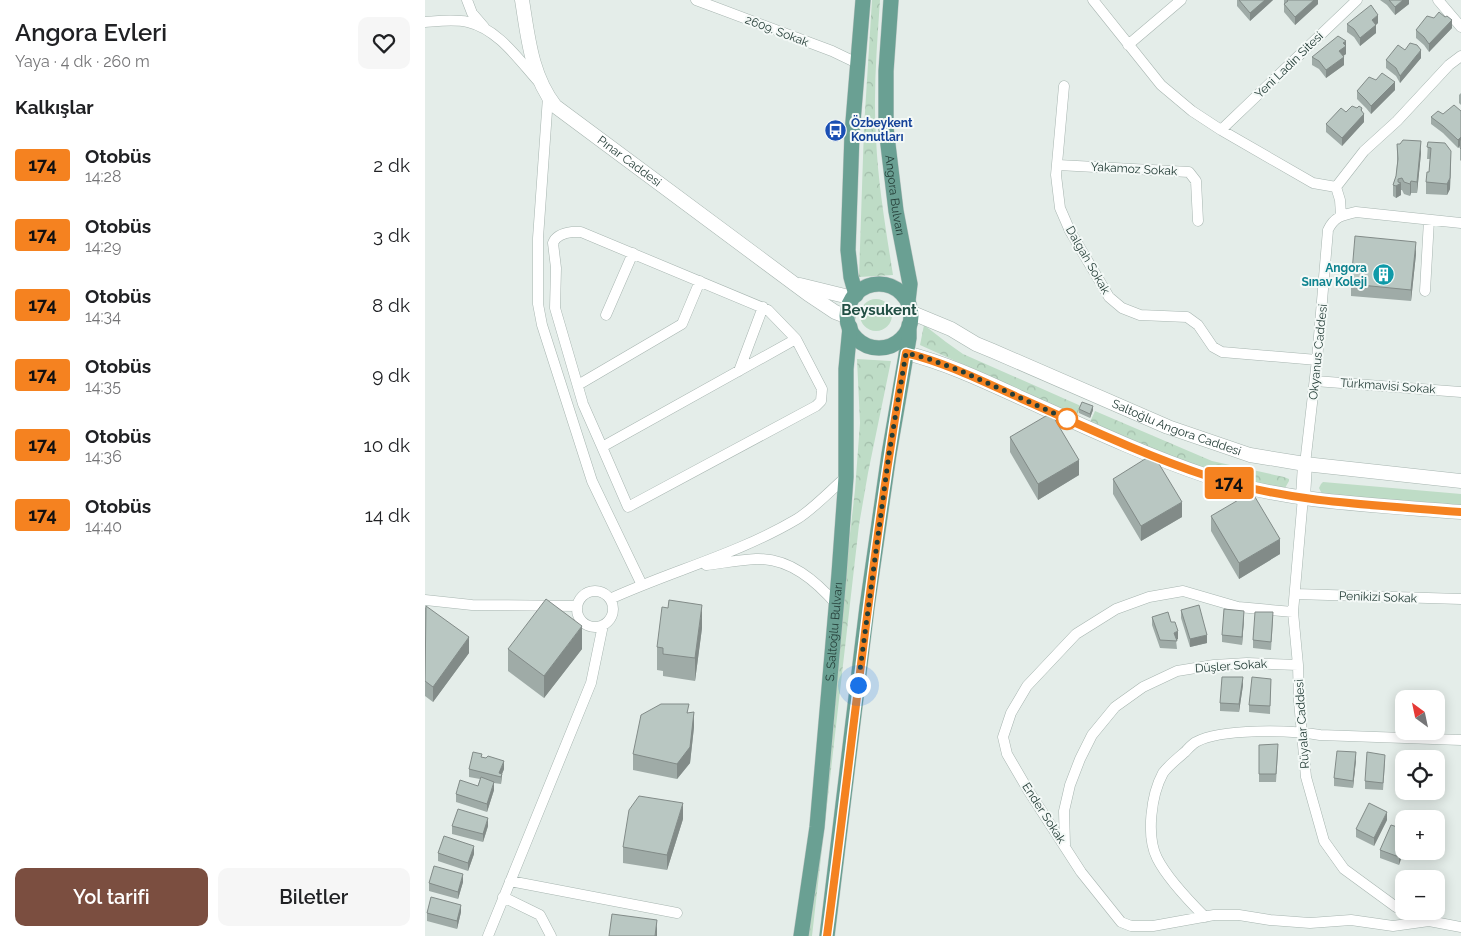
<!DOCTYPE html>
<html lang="tr">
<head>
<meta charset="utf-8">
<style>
  :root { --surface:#fff; --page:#f6f6f6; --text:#202124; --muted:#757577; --accent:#7b4e40 }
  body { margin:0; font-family:Raleway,sans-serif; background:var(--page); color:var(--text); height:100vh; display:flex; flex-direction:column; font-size:19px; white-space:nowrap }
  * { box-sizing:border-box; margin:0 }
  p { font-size:16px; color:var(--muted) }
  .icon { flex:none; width:28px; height:28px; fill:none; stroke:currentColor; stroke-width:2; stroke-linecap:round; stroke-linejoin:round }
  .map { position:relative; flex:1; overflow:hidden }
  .panel { display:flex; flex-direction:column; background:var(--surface); width:425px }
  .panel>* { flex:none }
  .badge { padding:0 10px; border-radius:4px; font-size:18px; line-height:32px }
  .needle { width:32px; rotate:327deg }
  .tools { position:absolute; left:970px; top:690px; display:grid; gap:10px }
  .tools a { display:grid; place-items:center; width:50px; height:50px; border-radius:10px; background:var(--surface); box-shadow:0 2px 12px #0003; font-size:25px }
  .you { position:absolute; width:25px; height:25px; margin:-12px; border:4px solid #fff; border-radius:50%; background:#1a73e8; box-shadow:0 0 0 8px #1a73e833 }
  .map>.badge { position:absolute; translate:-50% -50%; box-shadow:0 0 0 2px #fff }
  h2 { padding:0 15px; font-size:19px; line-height:45px }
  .round { display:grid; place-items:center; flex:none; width:52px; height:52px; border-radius:10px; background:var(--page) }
  .head { display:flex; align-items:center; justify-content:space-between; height:85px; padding:0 15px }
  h1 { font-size:24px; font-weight:600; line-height:38px }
  .action { display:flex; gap:10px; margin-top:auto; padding:10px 15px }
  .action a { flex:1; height:58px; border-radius:10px; background:var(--accent); color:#fff; font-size:20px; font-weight:600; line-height:58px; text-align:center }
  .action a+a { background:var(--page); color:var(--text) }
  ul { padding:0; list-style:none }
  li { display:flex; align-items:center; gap:15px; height:70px; padding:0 15px }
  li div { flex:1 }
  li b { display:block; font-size:19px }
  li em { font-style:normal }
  li .badge { min-width:55px; font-weight:700; text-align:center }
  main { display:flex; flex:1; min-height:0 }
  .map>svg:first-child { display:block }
  .green { fill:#bedcc6 }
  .forest { fill:url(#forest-crowns) }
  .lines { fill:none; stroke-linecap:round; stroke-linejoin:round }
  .minor-casing { stroke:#a7b5b0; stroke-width:11 }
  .tertiary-casing { stroke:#a7b5b0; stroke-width:15 }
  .primary-casing { stroke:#c2c9c7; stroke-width:16 }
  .minor { stroke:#fff; stroke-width:10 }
  .tertiary { stroke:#fff; stroke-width:14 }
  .primary { stroke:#6aa093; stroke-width:15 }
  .wall { fill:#9faba7 }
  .shaded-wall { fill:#828b88 }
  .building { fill:#b9c7c2; stroke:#828b88 }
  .line-casing { stroke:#fff; stroke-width:11 }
  .line { stroke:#f58220; stroke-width:8 }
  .walk { stroke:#243d37; stroke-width:5; stroke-dasharray:0 9 }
  .stop-dot { fill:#fff; stroke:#f58220; stroke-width:2.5 }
  .labels { text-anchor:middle; stroke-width:4; stroke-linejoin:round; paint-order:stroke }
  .street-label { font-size:12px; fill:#243d37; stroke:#f4f9f7 }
  .transit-label { font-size:12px; font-weight:bold; fill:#164399; stroke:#f4f9f7; text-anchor:start }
  .culture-label { font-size:12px; font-weight:bold; fill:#0d838f; stroke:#f4f9f7; text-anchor:end }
  .quarter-label { font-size:15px; font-weight:bold; fill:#214f44; stroke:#f4f9f7 }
</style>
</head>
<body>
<main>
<section class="panel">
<div class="head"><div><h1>Angora Evleri</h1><p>Yaya · 4 dk · 260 m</p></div><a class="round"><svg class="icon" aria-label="heart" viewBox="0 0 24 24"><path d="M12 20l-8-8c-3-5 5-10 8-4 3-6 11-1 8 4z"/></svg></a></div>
<h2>Kalkışlar</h2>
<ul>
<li><span class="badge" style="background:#f58220;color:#111">174</span><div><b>Otobüs</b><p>14:28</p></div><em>2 dk</em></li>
<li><span class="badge" style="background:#f58220;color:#111">174</span><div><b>Otobüs</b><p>14:29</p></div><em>3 dk</em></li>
<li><span class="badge" style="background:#f58220;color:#111">174</span><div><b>Otobüs</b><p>14:34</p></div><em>8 dk</em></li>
<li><span class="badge" style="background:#f58220;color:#111">174</span><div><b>Otobüs</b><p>14:35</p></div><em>9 dk</em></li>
<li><span class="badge" style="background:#f58220;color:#111">174</span><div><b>Otobüs</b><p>14:36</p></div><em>10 dk</em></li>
<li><span class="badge" style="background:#f58220;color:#111">174</span><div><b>Otobüs</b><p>14:40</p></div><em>14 dk</em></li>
</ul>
<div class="action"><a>Yol tarifi</a><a>Biletler</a></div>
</section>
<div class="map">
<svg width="1036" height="936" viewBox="0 0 1036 936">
  <defs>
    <pattern id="forest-crowns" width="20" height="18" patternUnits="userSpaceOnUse" patternTransform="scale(1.25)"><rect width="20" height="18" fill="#bedcc6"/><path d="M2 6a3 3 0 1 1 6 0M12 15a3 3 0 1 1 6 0" fill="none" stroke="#a3beab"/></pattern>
  </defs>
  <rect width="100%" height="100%" fill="#e4ede9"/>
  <!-- green -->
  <path class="green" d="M435 315a16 16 0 1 1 32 0a16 16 0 1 1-32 0Z
    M898,482L1036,494V505L897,494L894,488L896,484Z"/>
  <!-- forest -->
  <path class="forest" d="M447,0H455C452,46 448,92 451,138C453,184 461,230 468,275L434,277L439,128Z
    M499,325L521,342L538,354L656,406L652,416L495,345Z
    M432,359L466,361L443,473L434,525L387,936H379L430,490L435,423Z
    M670,411L787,461L859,477L864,479V481L860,488L822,482L755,461L665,422Z"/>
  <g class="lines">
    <defs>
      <path id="minor" d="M42,0L47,13L59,27
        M271,0L407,51L432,63
        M668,0L736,85L767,111L796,130L888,183L911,187L939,151L972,121L1024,65L1036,56
        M1013,0L1036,27
        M0,22C14,21 29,19 43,22C73,29 94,60 113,81
        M703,45L756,0
        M639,86L631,175L635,208L645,231L684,297L697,308L715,315L762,317L773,325L788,347L797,352L892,360
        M123,97L113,238V304L117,325L167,481L217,585
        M796,130L932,0
        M633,165L764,172L771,181L773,221
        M911,187L915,200L916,215
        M147,232H156L343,310L371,339L177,447L158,404L130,308L131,268L128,243C131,235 139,233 147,232Z
        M1000,291L1004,220
        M181,315L208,253
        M314,371L338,307
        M890,381L1036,392
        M153,385L257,324L275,281
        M177,447L203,507L391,406L396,401L397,389L371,339
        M880,464L892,360L903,230C909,217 917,215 931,212L1036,223
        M878,497L868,612L873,665L874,701L881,777L899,841L919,869L971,907L979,910
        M281,565C298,563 314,560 331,559C365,558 391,581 412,605
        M152 609a18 18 0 1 1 36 0a18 18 0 1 1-36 0Z
        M870,594L1036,599
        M185,599C246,571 313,554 372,519C387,510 406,490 421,477
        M0,600L47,605L152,606
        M868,612L813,607L758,591L724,597L691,609L651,634L602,686L586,713L578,737L582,754L603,790L656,872L696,922L706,926H728L789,915H814L845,920L885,923L926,920L968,926L1004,921
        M640,845L639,811L645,785L655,759L667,735L690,707L718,687L752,671L789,665L822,663L873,665
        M85,881L252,913
        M78,897L115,915L126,936
        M981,911L1004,921L1036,927
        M780,917C764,901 742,878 732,858C721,836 726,795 738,773C743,766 753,758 760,752C763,749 767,744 771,742C796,728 867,730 895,735L1036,740
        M63,936L166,683L178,625"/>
      <g id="tertiary">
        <path id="s1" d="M97,0C103,37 106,75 130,106L383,294L410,312L423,317"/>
        <path d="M375,285L428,298"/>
        <path id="s2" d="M485,312L526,329L551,344L568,351L743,427L825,455L880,464L1036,481"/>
        <path d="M481,353C521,363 557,380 594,397C656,425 717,454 782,476C863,503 952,505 1036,512"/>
        <path d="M878,497L880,464"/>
      </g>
      <g id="primary">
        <path id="s3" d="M466,0L461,71V128L471,211L485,284L483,301"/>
        <circle cx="454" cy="316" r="32"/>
        <path d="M431,295L426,277L423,250L427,134L438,0"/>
        <path id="s4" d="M376,936L392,827L414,574L421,477V369L425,327"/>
        <path d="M402,936L442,607L464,454L484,338V325"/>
      </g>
    </defs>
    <!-- minor casing -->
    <use href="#minor" class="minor-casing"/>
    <!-- tertiary casing -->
    <use href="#tertiary" class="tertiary-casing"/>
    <!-- primary casing -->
    <use href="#primary" class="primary-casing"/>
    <!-- minor -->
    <use href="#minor" class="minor"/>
    <!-- tertiary -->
    <use href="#tertiary" class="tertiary"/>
    <!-- primary -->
    <use href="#primary" class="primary"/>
  </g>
  <!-- wall -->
  <path class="wall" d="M812,0H848L825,21L812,6Z
    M859,0H893V4L870,25L859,12Z
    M955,0H984V4L970,15L962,5Z
    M953,23L951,25V33L935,46L929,37L922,32V24Z
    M1027,28L1004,52L999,45L991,38V30Z
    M921,41V54L918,56L919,65L901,78L894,69L887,65V57Z
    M980,50L996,58L975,83L971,76L961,68V60Z
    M970,90L946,114L941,108L932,99V91Z
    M1036,93V105L1034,103V95Z
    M1036,111V161L1035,160V146L1033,148L1018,133L1006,124V117Z
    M921,112H937L939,122L917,146L901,132V124Z
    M1003,142L1026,163L1025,189L1022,195L1001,194V182L1004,172L1005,159H1002Z
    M972,144L996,153L992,193H986L985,196L979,194L977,190H976V195L971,198L968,196V185L971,176L972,164Z
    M991,254L986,301L926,296V284Z
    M654,409L668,410L665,418L654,413Z
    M585,437L654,475L613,500L585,452Z
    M688,479L757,517L716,541L688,494Z
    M786,516L855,554L814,579L786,531Z
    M0,607L44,653L8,702L0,696Z
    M756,610L782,643L765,647L756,618Z
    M727,617L746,622L753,639L751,640L752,649L735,648L727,625Z
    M819,619L817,645L797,642V635Z
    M848,620L846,650L828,648V640Z
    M277,628L270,681L238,676V671L232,670V647Z
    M83,649H157L119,698L83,671Z
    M846,679L845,714L824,712V705Z
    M818,685L814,712L795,711V703Z
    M264,713L269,727L265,763L252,779L208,770V754Z
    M834,745L853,752L851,782H834Z
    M57,757L79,769L77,774L76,784L69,783V790L62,812L31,802V794L53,786L55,779L44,777V769Z
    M931,760L928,788L909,786V778Z
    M960,763L958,790L940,789V781Z
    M258,819L242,870L198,863V847Z
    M962,820L949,846L931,837V829Z
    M27,826H63L58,842L27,834Z
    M979,829L974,865L955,858V850Z
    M13,853L49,854L43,871L13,861Z
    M38,882L33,899L4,891V883Z
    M36,912L32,929L2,921V913Z"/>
  <!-- shaded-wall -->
  <path class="shaded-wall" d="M840,0H848L825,21V13Z
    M889,0H893V4L870,25V17Z
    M978,0H984V4L970,15V7Z
    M953,15V23L947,28V20Z
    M1027,20V28L1004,52V44Z
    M951,25V33L935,46V38Z
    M921,41V54L914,59V51L918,43Z
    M996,50V58L975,83V76Z
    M919,57V65L901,78V70Z
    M970,82V90L946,114V106Z
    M937,108V116L939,114V122L917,146V138Z
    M1036,137V144L1033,148V140Z
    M996,141V153L992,193V182Z
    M1026,151L1025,189L1022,195V184Z
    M986,181V193L985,196V184Z
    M976,183V195L971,198V186Z
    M991,242V254L986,301V290Z
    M668,406V410L665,418V414Z
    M654,460V475L613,500V484Z
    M757,502V517L716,541V526Z
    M855,539V554L814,579V563Z
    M277,605V628L270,681V658Z
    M819,611V619L817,645V637Z
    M157,626V649L119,698V676Z
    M753,631V639L749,641V633Z
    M782,635V643L765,647V639Z
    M44,637V653L8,702V687Z
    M818,677V685L814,712V704Z
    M269,712V727L265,763L252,779V764Z
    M931,752V760L928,788V781Z
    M79,761V769L77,774L76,784V777L74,773Z
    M69,782V790L62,812V804Z
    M258,803V819L242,870V855Z
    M962,812V820L949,846V838Z
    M63,818V826L58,842V834Z
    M979,845V851L974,865V857Z
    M49,846V854L43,871V863Z
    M38,874V882L33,899V892Z
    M36,905V912L32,929V921Z
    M232,920V936H230Z"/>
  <!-- building -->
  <path class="building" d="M814,0H840L825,13Z
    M862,0H889L870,17L859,4L863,1Z
    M964,0H978L970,7Z
    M946,5L953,15L947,20L951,25L935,38L929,29L922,24Z
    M1014,12L1020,17L1022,16L1027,20L1004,44L999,37L991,30L1002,16L1009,18Z
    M913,36L921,41L918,43L921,46L914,51L919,57L901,70L894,61L887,57Z
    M985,43L992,45L996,50L975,76L971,68L961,60L973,45L980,50Z
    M957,73L970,82L946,106L941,100L932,91L944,77L951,80Z
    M1029,105L1036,111V137L1033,140L1018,126L1006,117L1013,111L1018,114Z
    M927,106L932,108L934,106L937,108L936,110L939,114L917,138L901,124L916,108L921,112Z
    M978,140L996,141L992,182L986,181L985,184L979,182L977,178L973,179V182L976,183L971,186L968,185L971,176L973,159L972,144H975Z
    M1035,140H1036V149L1035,148Z
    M1003,142L1020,143L1026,151L1025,178L1022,184L1001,182L1002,172H1004L1006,148L1002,147Z
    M930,236L991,242L986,290L926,284Z
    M657,402L668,406L665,414L654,409Z
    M626,413L654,460L613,484L585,437Z
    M728,454L757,502L716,526L688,479Z
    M827,492L855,539L814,563L786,516Z
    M121,599L157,626L119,676L83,649Z
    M244,600L277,605L270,658L238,654V648L232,647L237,607L243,608Z
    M774,605L782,635L765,639L756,610Z
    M1,606L44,637L8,687L0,681Z
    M799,609L819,611L817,637L797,635Z
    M743,612L746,622H750L753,631L749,633L752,641L735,640L727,617Z
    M830,612H848L846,642L828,640Z
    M797,677H818L814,704L795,703Z
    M827,677L846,679L845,706L824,705Z
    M236,704H264L262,713L269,712L265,747L252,764L208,754L216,715Z
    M853,744L851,774H834V745Z
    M912,751L931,752L928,781L909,778Z
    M48,752L57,754L56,757L61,758L63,756L79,761L74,773L77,774L76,777L44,769Z
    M942,752L960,755L958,783L940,781Z
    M56,777L69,782L62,804L31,794L35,780L53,786Z
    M214,796L258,803L242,855L198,847L204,810Z
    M944,803L962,812L949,838L931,829Z
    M33,809L63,818L58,834L27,826Z
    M966,825L979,829V845L974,857L955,850Z
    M19,836L49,846L43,863L13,853Z
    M9,866L38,874L33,892L4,883Z
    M6,897L36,905L32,921L2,913Z
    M187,914L232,920L230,936H184Z"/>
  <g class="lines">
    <defs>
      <path id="line" d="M402,936C428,742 447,546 481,353C522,363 559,382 597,399C658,426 719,455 782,476C863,503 952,505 1036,512"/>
    </defs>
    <!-- line casing -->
    <use href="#line" class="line-casing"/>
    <!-- line -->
    <use href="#line" class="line"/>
    <!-- walk -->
    <path class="walk" d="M433,685L464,454L481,353L501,358L536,371L642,419"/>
  </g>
  <!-- icons -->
  <defs>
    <symbol id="bus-disc" viewBox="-11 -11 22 22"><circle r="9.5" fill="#1a4fb4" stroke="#f4f9f7"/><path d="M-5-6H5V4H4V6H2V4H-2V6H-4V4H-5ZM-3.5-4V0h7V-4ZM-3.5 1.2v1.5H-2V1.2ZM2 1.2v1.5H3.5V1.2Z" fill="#fff"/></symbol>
    <symbol id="building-disc" viewBox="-11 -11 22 22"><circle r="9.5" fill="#0f9aa8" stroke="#f4f9f7"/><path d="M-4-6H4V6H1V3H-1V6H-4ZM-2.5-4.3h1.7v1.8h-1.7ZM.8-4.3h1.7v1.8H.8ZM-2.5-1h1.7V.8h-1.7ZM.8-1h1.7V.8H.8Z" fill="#fff"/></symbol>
  </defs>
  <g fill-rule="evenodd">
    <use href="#bus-disc" x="398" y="118" width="25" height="25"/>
    <use href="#building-disc" x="946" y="262" width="25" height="25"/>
  </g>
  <!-- markers -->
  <circle class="stop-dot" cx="642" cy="419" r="10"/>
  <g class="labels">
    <!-- street labels -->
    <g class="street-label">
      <text transform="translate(352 31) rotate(21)" y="4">2609. Sokak</text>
      <text transform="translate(864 65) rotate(-44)" y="4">Yeni Ladin Sitesi</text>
      <text dy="4" stroke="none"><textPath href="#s1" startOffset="205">Pınar Caddesi</textPath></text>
      <text transform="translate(709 169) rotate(3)" y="4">Yakamoz Sokak</text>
      <text dy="4" stroke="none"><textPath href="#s3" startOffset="196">Angora Bulvarı</textPath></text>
      <text transform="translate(663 260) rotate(60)" y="4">Dalgah Sokak</text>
      <text transform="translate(893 352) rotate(-84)" y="4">Okyanus Caddesi</text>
      <text transform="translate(963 386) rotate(4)" y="4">Türkmavisi Sokak</text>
      <text dy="4" stroke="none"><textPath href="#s2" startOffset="291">Saltoğlu Angora Caddesi</textPath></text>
      <text transform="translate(953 597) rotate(2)" y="4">Penikizi Sokak</text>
      <text dy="4" stroke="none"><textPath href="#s4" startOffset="306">S. Saltoğlu Bulvarı</textPath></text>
      <text transform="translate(806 666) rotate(-4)" y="4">Düşler Sokak</text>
      <text transform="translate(877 724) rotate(-94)" y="4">Rüyalar Caddesi</text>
      <text transform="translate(619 813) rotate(57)" y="4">Ender Sokak</text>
    </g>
    <!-- transit labels -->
    <g class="transit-label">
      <text x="426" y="127">Özbeykent<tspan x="426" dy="14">Konutları</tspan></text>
    </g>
    <!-- culture labels -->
    <g class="culture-label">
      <text x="942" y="272">Angora<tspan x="942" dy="14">Sınav Koleji</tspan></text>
    </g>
    <!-- quarter labels -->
    <g class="quarter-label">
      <text x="454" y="315">Beysukent</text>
    </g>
  </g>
</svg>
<div class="tools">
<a><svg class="needle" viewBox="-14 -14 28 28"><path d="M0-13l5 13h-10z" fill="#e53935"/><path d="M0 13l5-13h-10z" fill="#757577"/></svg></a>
<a><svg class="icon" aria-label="locate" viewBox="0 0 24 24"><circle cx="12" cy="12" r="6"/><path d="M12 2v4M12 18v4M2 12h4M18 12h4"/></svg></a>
<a>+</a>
<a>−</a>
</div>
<div class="you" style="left:433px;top:685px"></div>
<b class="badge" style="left:804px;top:483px;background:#f58220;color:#111">174</b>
</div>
</main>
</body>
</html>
